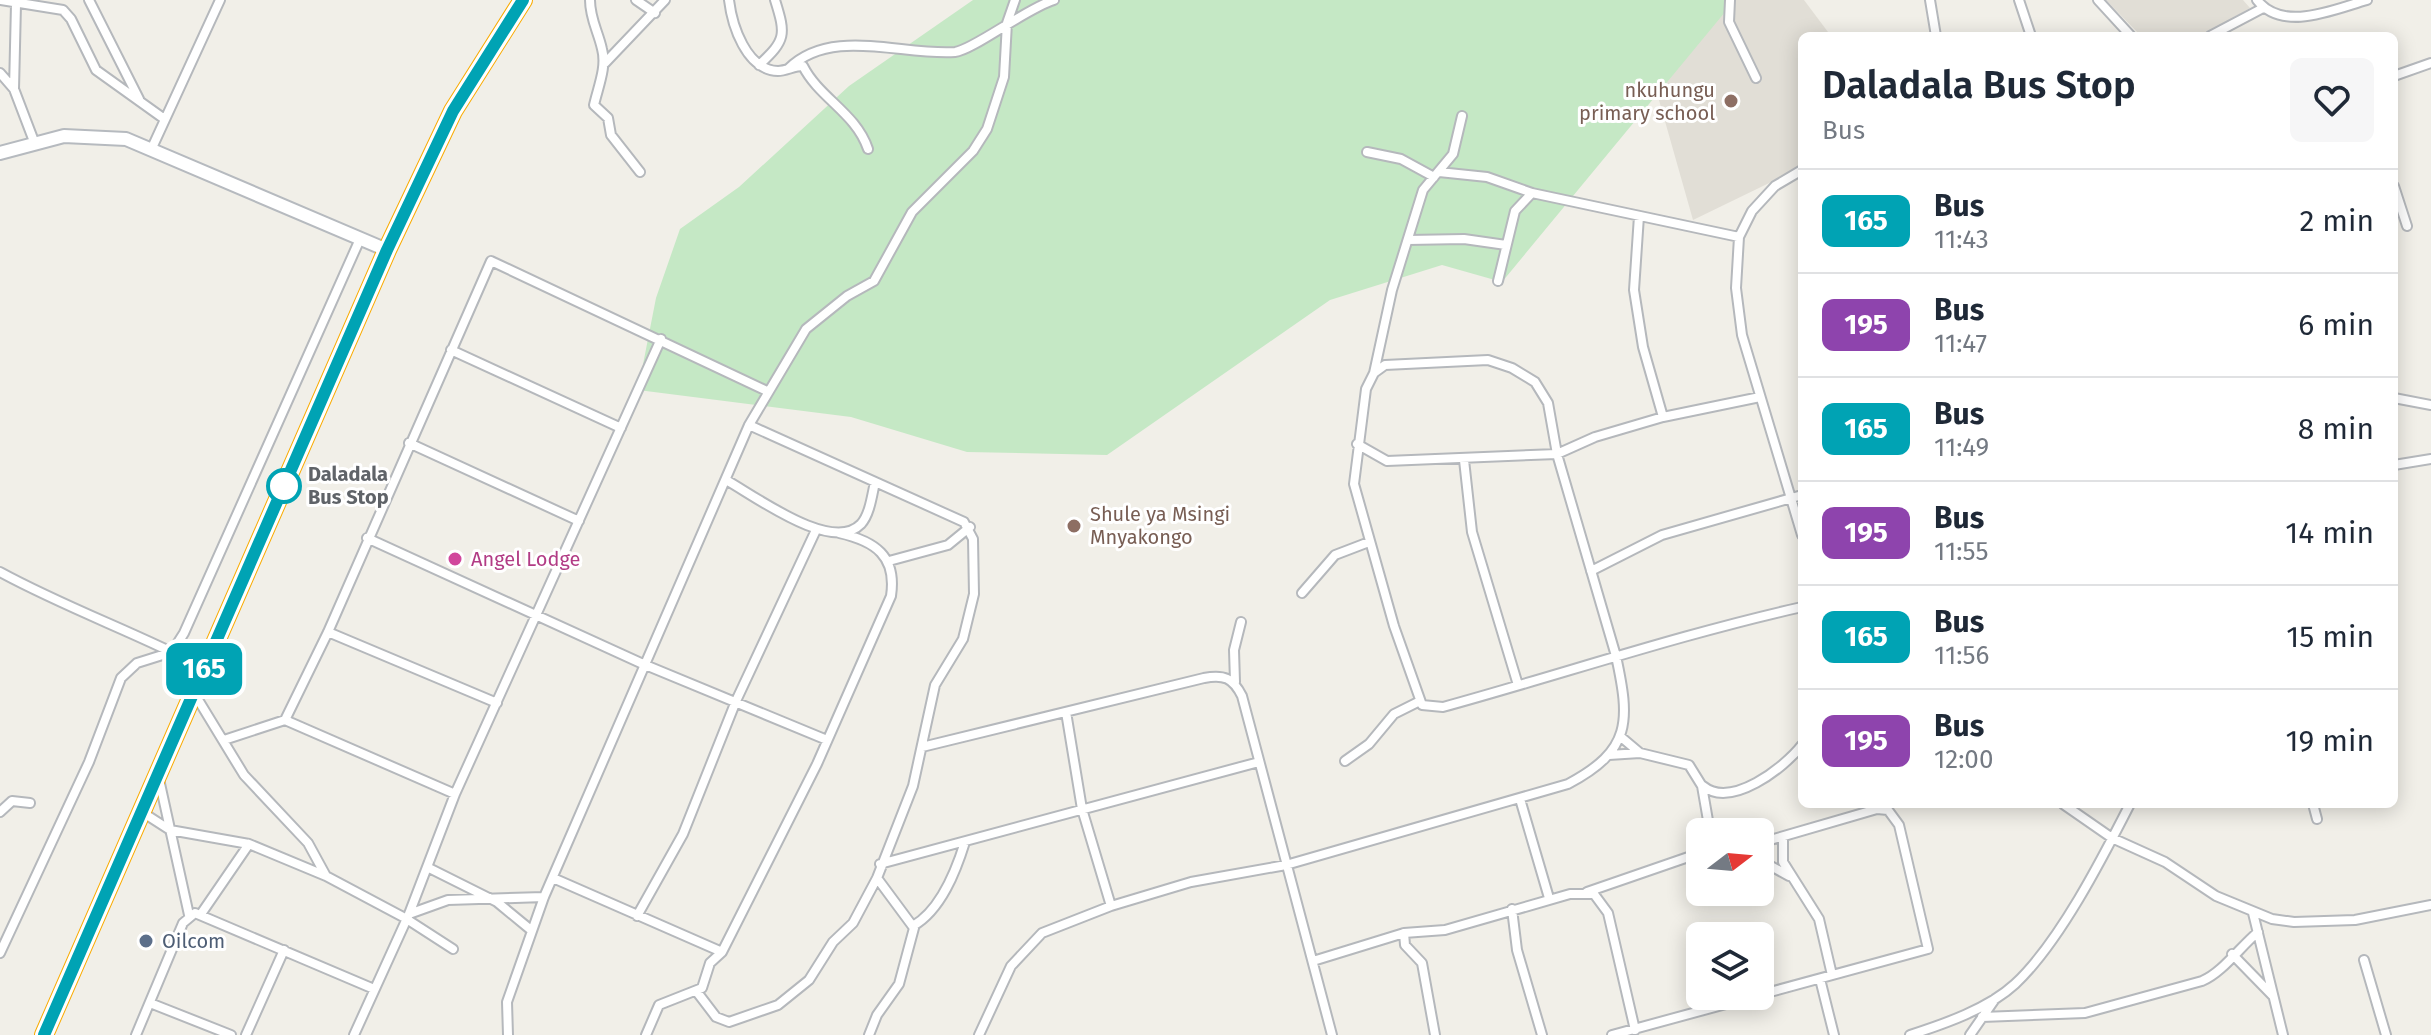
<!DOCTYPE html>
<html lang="en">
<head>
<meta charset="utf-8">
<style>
  :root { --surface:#fff; --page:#f6f6f7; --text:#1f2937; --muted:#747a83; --line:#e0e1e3 }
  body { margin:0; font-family:"Fira Sans",sans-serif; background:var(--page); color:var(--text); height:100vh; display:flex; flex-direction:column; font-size:30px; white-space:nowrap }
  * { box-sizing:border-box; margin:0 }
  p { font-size:26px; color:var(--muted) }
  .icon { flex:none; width:44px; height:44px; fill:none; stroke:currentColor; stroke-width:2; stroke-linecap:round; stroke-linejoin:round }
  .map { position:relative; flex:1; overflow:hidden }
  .details { position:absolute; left:1798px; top:32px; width:600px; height:776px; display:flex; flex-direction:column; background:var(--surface); border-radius:12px; box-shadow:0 4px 20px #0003 }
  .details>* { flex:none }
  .badge { padding:0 16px; border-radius:12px; font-size:28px; line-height:52px }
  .needle { width:52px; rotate:74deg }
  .controls { position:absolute; left:1686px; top:818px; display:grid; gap:16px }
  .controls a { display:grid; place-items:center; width:88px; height:88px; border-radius:12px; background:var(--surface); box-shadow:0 4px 20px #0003; font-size:40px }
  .map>.badge { position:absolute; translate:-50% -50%; box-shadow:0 0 0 4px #fff }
  .round { display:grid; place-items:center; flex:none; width:84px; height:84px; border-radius:12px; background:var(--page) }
  .overview { display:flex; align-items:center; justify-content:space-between; height:136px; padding:0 24px }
  h1 { font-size:38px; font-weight:600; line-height:60px }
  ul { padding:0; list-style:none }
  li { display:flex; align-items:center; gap:24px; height:104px; padding:0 24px; border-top:2px solid var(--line) }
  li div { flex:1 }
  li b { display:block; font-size:30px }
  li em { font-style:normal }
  li .badge { min-width:88px; font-weight:700; text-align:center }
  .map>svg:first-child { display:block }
  .education { fill:#e1ded6 }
  .green { fill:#c5e8c5 }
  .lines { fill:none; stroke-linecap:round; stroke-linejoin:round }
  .street-casing { stroke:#b5b8bc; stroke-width:12 }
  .secondary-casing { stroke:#b6babf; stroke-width:16 }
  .highway-casing { stroke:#f9ab00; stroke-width:20 }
  .street { stroke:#fff; stroke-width:8 }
  .secondary { stroke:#fff; stroke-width:12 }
  .highway { stroke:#fde293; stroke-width:16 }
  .line-casing { stroke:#fff; stroke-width:18 }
  .line { stroke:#00a3b4; stroke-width:12 }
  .education-dot { fill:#8d6e63; stroke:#fff; stroke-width:3 }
  .stop-dot { fill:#fff; stroke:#00a3b4; stroke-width:4 }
  .hotel-dot { fill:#d1479c; stroke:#fff; stroke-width:3 }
  .service-dot { fill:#5c6f8a; stroke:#fff; stroke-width:3 }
  .labels { text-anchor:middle; stroke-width:6; stroke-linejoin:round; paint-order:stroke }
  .education-label { font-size:20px; fill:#785e54; stroke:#fff; text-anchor:end }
  .stop-label { font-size:20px; font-weight:bold; fill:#5f6368; stroke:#fff; text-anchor:start }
  .hotel-label { font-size:20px; fill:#b23c85; stroke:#fff; text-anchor:start }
  .service-label { font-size:20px; fill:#4e5e75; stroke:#fff; text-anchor:start }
</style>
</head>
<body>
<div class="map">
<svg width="2431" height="1035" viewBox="0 0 2431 1035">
  <rect width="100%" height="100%" fill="#f1efe8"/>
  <!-- education -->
  <path class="education" d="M1717,0H1804L1831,36H1802V167L1693,220L1638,26Z
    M2106,0H2243L2250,8L2201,36H2141Z"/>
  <!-- green -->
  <path class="green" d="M973,0H1735L1502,282L1442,265L1330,300L1107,455L967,452L851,417L638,390L656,298L680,229L739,187L849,86Z"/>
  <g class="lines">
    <defs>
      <path id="street" d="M1,0L63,10L71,19L96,70L163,118
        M89,0L139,99
        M590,0C590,19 598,31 602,49C607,67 598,87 594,105L608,118L611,135L640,172
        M636,0L655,13
        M729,0C732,25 746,70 778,71C786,71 794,66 803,66C819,98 856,113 868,149
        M1730,0L1729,22L1756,78
        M1930,0L1936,36
        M2019,0L2031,36
        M2098,0L2131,36
        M2257,0C2283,33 2335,9 2367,0
        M2210,36L2263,8
        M605,63L665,0
        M759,65C786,40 786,35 775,0
        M788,69C831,26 902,56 955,52C973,50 1027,8 1054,0
        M0,73L14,89L35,144
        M2394,76L2431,63
        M14,89L16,4
        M151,150L220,0
        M1367,152L1401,159L1434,177
        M1802,170L1775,186L1752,211L1739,237L1736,288L1742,335L1802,535
        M1439,172L1487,177L1532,193
        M2394,186L2407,226
        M1639,216L1634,290L1643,347L1663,417
        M1408,240L1464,239L1506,245
        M1498,281L1515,211L1532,193L1739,237
        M451,350L621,428
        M1374,373L1392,290L1423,190L1453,154L1462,116
        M2394,398L2431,405
        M409,443L579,521
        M1357,444L1387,461L1557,454L1595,437L1663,417L1760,397
        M1464,460L1472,532L1518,685
        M2394,465L2431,459
        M726,480C755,496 832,554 861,524C870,514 872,495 875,482
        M367,538L643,664L827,740
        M889,561L948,545L970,527
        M1591,571L1662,535L1802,495
        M0,572C66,608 137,633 204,668
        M1302,593L1335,555L1369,542
        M328,632L497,703
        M1235,682L1234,650L1241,622
        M194,693L244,775L308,843L326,876L405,918L453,949
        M1066,712L1082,809L1111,906
        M285,720L328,632L491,261L767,391
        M1621,737L1640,753
        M224,740L285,720L455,794
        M922,747L1204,678C1224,674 1233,678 1242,696L1332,1035
        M1609,755L1640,753L1689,765L1702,786L1710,832
        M1345,761L1369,744L1394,714L1420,701
        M159,779L189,915
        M1703,786C1731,809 1784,768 1802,745
        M1520,799L1549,898
        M2063,804L2112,838L2165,862L2216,896L2272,919L2294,922L2355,920L2431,905
        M2313,804L2317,819
        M0,812L12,801L30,803
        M142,812L170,830L249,844L326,876
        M1783,838V862L1819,919L1832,975
        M1760,860L1789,876
        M880,864L1259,762
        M427,867L497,902L531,930
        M553,878L722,952
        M1587,892L1700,853
        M1512,909L1517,950L1542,1035
        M2253,913L2283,1035
        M201,914L249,844
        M409,914L448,900L544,897
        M637,916L683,834L736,701L816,530
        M913,926C941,910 956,871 965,842
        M1404,933L1405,945L1422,963L1435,1035
        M0,953L89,762L121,678L137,663L172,652L184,633L360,239
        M2232,954L2273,996
        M2364,960L2386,1035
        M1313,961L1404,933L1445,930L1570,894H1594L1608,913L1635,1030
        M1820,979L1834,1035
        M697,992L716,1017L729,1022L778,1005L809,980L833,942L853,923L877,878L913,786L935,685L963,639L974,594L973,539L964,522L749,425
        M150,1003L231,1035
        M1982,1017L2085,1013L2202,981C2222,973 2240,947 2258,932
        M136,1035L183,923L195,913L374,989
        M246,1035L284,950
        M354,1035L409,914L455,794L661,339
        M508,1035L507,1002L544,897L749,425L806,329L847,296L874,281L912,212L973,151L987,129L1004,77L1007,23L1015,0
        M646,1035L659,1005L702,988L710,963L722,952L817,764L891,596C897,556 875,541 839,533
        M869,1035L877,1015L899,984L914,928L877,878
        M979,1035L1011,966L1042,933L1111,906L1191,882L1286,865L1568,784C1632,750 1630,721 1616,656L1557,454L1548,403L1535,382L1512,368L1488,360L1385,365L1374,373L1366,389L1354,484L1394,626L1422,705L1443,707C1563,674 1681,634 1802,607
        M1612,1035L1928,949L1899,825L1888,810L1877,809L1760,843
        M1910,1035C1944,1024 1988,1009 2015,984C2059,943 2102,859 2130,804
        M1970,1035L1995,999"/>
      <path id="secondary" d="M0,153L64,136L126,139L387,250"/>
      <path id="highway" d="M44,1035L387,250L453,111L523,0"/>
    </defs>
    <!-- street casing -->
    <use href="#street" class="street-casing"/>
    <!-- secondary casing -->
    <use href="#secondary" class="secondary-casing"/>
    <!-- highway casing -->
    <use href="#highway" class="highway-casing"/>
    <!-- street -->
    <use href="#street" class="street"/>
    <!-- secondary -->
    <use href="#secondary" class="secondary"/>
    <!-- highway -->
    <use href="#highway" class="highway"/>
  </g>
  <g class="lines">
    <defs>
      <path id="line" d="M44,1035L387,250L453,111L523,0"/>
    </defs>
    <!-- line casing -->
    <use href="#line" class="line-casing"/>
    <!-- line -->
    <use href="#line" class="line"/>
  </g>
  <!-- markers -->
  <g class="education-dot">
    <circle cx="1731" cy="101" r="8"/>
    <circle cx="1074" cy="526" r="8"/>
  </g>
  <circle class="stop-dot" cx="284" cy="486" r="16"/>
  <circle class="hotel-dot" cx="455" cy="559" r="8"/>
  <circle class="service-dot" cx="146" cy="941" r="8"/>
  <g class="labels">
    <!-- education labels -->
    <g class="education-label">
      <text x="1715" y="97">nkuhungu<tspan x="1715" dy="23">primary school</tspan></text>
      <text x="1090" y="521" text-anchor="start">Shule ya Msingi<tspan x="1090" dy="23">Mnyakongo</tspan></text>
    </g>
    <!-- stop labels -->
    <g class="stop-label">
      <text x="308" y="481">Daladala<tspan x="308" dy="23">Bus Stop</tspan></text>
    </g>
    <!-- hotel labels -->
    <g class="hotel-label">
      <text x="471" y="566">Angel Lodge</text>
    </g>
    <!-- service labels -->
    <g class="service-label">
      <text x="162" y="948">Oilcom</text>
    </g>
  </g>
</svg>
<div class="controls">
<a><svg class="needle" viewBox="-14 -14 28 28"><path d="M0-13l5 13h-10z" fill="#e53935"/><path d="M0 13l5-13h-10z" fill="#747a83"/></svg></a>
<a><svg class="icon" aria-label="layers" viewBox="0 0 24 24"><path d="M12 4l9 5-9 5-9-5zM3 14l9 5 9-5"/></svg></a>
</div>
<b class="badge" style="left:204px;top:669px;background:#00a3b4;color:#fff">165</b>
<section class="details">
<div class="overview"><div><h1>Daladala Bus Stop</h1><p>Bus</p></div><a class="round"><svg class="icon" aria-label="heart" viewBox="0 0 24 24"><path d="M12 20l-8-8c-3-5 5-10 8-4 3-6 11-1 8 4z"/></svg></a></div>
<ul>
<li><span class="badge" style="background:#00a3b4;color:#fff">165</span><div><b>Bus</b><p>11:43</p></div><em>2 min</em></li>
<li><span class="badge" style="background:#8e44ad;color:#fff">195</span><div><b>Bus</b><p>11:47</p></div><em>6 min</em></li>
<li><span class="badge" style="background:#00a3b4;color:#fff">165</span><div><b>Bus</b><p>11:49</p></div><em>8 min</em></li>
<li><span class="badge" style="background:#8e44ad;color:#fff">195</span><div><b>Bus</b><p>11:55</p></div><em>14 min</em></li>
<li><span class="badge" style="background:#00a3b4;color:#fff">165</span><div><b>Bus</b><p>11:56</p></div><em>15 min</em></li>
<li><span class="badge" style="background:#8e44ad;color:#fff">195</span><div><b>Bus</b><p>12:00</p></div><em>19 min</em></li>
</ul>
</section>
</div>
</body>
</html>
